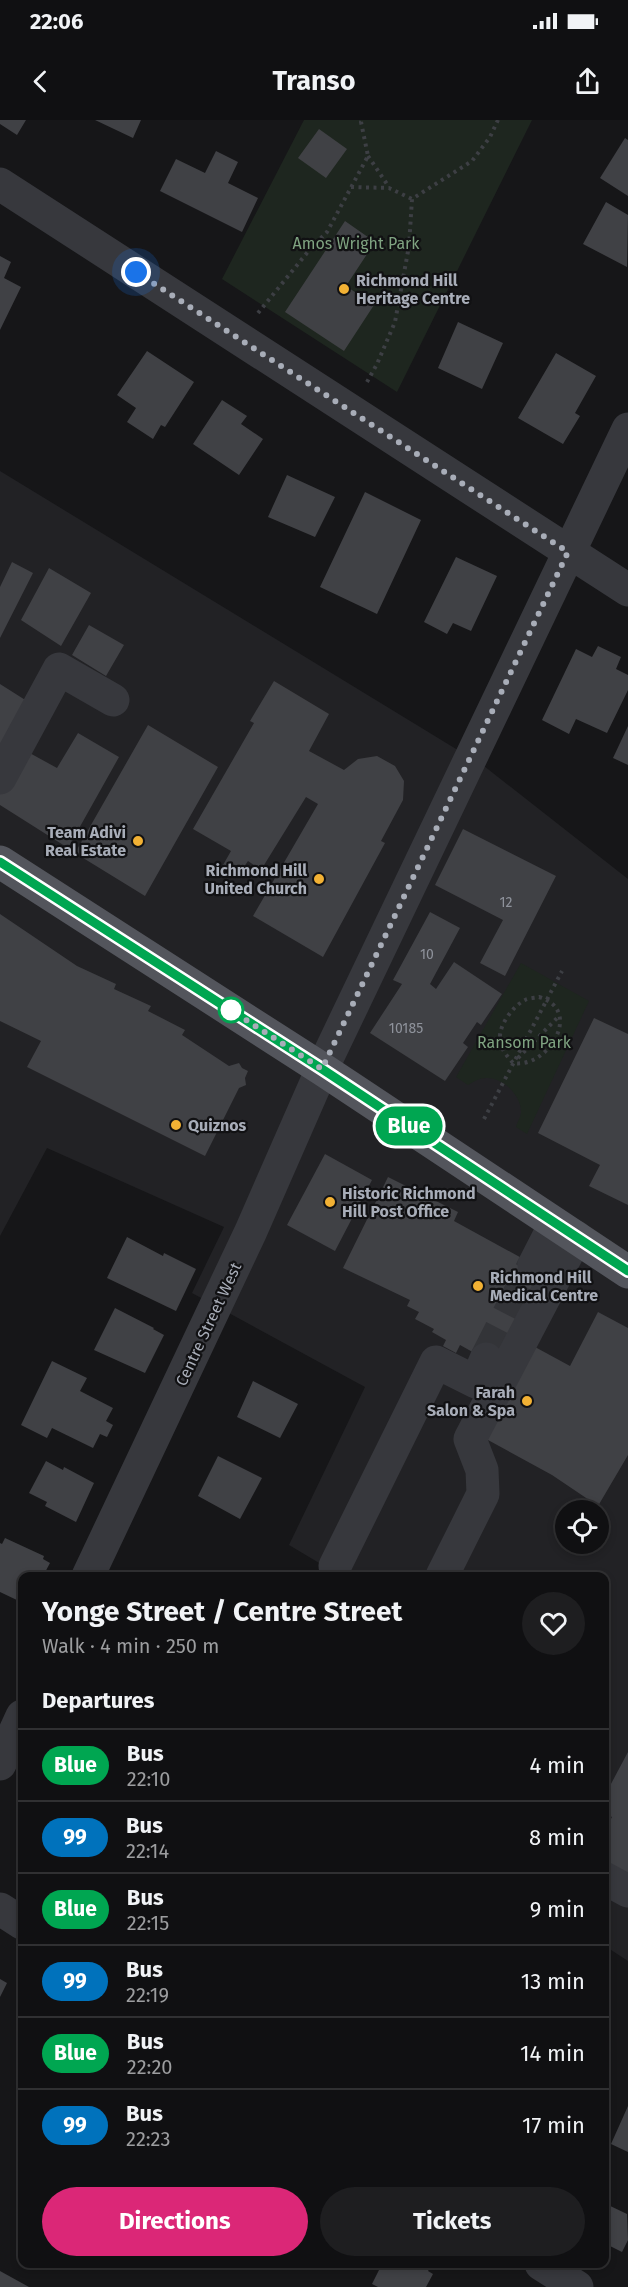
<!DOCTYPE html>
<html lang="en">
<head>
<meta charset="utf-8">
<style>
  :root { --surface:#101012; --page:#1e1e20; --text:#f1f3f6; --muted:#9c9d9f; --line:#303032; --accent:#db2777 }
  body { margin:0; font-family:"Fira Sans",sans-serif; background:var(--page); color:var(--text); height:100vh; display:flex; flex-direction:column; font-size:22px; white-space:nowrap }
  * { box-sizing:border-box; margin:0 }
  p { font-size:20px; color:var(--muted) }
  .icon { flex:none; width:33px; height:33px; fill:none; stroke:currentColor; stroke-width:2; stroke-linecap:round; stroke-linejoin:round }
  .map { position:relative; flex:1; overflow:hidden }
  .side { position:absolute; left:18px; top:1452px; width:591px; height:696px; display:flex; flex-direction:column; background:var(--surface); border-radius:12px; box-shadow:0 3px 9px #0003,0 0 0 2px var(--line) }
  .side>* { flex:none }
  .badge { padding:0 12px; border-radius:20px; font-size:21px; line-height:39px }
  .controls { position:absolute; left:555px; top:1380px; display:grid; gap:12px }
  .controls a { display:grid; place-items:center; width:54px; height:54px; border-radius:50%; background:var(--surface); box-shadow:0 3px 9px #0003,0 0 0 2px var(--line); font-size:30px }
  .you { position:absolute; width:30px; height:30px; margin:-15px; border:4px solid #fff; border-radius:50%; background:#1a73e8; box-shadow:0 0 0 9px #1a73e833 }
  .map>.badge { position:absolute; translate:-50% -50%; box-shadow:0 0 0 3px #fff }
  h2 { padding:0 24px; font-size:22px; line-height:54px }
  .round { display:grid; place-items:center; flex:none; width:63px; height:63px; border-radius:32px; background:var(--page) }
  .summary { display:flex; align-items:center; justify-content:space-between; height:102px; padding:0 24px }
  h1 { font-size:28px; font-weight:700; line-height:45px }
  .button { display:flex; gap:12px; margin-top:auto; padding:12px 24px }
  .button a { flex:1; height:69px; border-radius:36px; background:var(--accent); color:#fff; font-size:24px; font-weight:700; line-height:69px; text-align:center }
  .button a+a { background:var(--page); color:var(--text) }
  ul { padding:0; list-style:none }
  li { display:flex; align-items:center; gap:18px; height:72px; padding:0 24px; border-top:2px solid var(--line) }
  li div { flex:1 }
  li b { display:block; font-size:22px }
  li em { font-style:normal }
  li .badge { min-width:66px; font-weight:700; text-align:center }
  .status { display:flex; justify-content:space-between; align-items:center; height:42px; padding:0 30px; background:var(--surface); direction:ltr }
  .status svg { height:16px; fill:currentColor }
  header { display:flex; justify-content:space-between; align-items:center; height:78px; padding:0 24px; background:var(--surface); font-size:27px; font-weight:700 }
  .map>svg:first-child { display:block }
  .built { fill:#222225; fill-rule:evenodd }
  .green { fill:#1e261f }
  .building { fill:#404145 }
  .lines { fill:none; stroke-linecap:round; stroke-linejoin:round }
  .minor-tunnel { stroke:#333438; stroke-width:33; stroke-dasharray:33 16; stroke-linecap:butt }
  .path { stroke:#3d3f44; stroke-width:4; stroke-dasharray:3 4.5; stroke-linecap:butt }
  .minor { stroke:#37383d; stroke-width:33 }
  .major { stroke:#53555c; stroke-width:33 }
  .line-casing { stroke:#fff; stroke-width:14 }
  .line { stroke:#00a651; stroke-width:9 }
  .walk { stroke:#a8adb8; stroke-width:6; stroke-dasharray:0 10.8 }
  .poi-dot { fill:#f2b134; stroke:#111113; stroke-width:2 }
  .stop-dot { fill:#fff; stroke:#00a651; stroke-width:3 }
  .labels { text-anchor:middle; stroke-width:4.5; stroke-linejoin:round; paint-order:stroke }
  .number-label { font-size:14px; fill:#8e929b }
  .park-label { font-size:16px; fill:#7fa381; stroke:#111113 }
  .poi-label { font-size:16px; font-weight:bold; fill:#a8adb8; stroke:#111113; text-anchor:start }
  .street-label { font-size:16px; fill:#a8adb8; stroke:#111113 }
</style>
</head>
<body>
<div class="status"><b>22:06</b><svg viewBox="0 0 49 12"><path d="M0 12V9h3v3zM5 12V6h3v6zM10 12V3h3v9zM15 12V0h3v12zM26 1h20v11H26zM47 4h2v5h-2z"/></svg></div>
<header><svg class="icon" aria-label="back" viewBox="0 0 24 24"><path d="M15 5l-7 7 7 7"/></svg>Transo<svg class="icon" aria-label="share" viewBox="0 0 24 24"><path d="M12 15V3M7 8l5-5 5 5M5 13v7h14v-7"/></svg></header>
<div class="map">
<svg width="628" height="2167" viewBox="0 0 628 2167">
  <rect width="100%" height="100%" fill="#161618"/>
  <!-- built -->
  <path class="built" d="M0,351L484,646L628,759V1841L605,1826L604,1456H341L289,1425L365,1267L192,1173L224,1107L47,1028L0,1116ZM566,1390H598V1424H566Z"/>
  <!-- green -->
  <path class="green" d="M304,0H532L397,272L222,159Z
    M521,843L589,881L527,1014L516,1007C517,1003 520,998 521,993C522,976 503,957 486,958C479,958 473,962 468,965L456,957Z"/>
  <!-- building -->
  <path class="building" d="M0,0H26L17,15L0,4Z
    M95,0H141L133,18Z
    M319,9L347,29L326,58L298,38Z
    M625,18L628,20V76L600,58Z
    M216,31L238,42L228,63L258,78L242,112L160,71L176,39L205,53Z
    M606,82L628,95L627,147L583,124Z
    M345,101L375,122L346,166L374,185L344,231L285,192Z
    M0,136L11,142L4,158L21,167L0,210Z
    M458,202L503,223L482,269L438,248Z
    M147,231L194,262L165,307L161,305L153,319L127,302L136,288L117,275Z
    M556,233L596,256L575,293L580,296L563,324L518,298Z
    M222,280L247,296L241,304L263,319L239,355L193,324Z
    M287,355L335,377L315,417L268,397Z
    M365,372L421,400L377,494L320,467Z
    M456,437L497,456L471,511L453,503L447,514L424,502Z
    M12,442L33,453L0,518V467Z
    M49,448L91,473L61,526L21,500Z
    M89,505L124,525L106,556L72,535Z
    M598,526L621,537L616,549L628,555V570L607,613L576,599L569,614L542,600L576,529L592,537Z
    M274,561L329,594L309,631L344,650L358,639L377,636L395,646L404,661L403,680L381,721L385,723L323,837L253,796L318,684L306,677L261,750L248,741L239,754L223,745L231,731L193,709L254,603L250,601Z
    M0,564L30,583L0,633Z
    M148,605L218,647L145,776L75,733Z
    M628,606V645L613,638Z
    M78,613L119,637L68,728L0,685V674L26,631L57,648Z
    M463,709L556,756L505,856L480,843L503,800L435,765Z
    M430,792L460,808L430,864L436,869L454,842L502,874L481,905L477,902L463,923L468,927L445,961L370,913L402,864L393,860Z
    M0,794L77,846L116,864L114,869L151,886L148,891L185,910L182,915L229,946L239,943L242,948L248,951L245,958L246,965L239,968L205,1036L27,947L41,921L0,901Z
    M594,898L628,914V1085L589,1066L600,1045L538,1013Z
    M325,1034L372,1060L335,1131L287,1105Z
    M388,1057L458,1092L454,1101L547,1152L496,1245L460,1225L456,1233L443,1226L446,1220L432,1212L434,1209L415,1199L419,1192L407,1186L410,1180L343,1148Z
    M127,1117L163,1136L164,1133L196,1149L176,1191L107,1158Z
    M115,1188L154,1208L153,1209L164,1215L145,1253L94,1230Z
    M598,1192L628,1208V1335L598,1386L552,1355L477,1314L524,1221L570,1246Z
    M52,1241L87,1258L80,1271L113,1288L106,1301L113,1305L107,1317L100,1314L93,1328L52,1308L47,1318L21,1305Z
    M253,1261L298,1284L280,1318L237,1297Z
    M218,1336L262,1358L240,1399L198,1376Z
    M46,1341L63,1350L64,1347L94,1363L76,1402L45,1386L47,1382L29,1373Z
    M5,1418L44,1436L43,1439L50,1443L43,1456H22L21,1482L0,1472V1423L2,1424Z
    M628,1632V1759L604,1746V1712L612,1697L604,1693V1677Z
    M0,1859L7,1863L0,1877Z
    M628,1986V2032L611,2024Z
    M604,2083L627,2094L628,2120L622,2132L604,2123Z
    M382,2144H426L431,2146L428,2151L433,2154L426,2167H378L372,2164Z
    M0,2151L29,2167H0Z"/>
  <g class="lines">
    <!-- minor-tunnel -->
    <path class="minor-tunnel" d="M486,1239L534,1145"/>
    <!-- path -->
    <path class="path" d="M368,36L389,67
      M351,67L389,68L412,79
      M258,193L311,128L327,112L368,36L361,2L363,0
      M367,262L377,244L395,202L409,126L412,79L472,41L490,17L498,0
      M539,877C584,890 548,949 513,943C507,936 500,928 500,918C499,905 513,886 525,880C529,878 535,878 539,877Z
      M518,938L559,896
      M484,999L562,851"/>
    <!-- minor -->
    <path class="minor" d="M0,64L628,470
      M0,658L59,549L113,580
      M534,1145L555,1104
      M335,1446L436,1242L476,1262L486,1239
      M88,1456L251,1111L322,949L628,309
      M442,1456L483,1374L482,1350L470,1319L576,1117
      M0,1644L22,1596
      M604,1758L628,1771
      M0,1789L22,1803
      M541,2144L577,2167"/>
    <!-- major -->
    <path class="major" d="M0,742L322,949L628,1152"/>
  </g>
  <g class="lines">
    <defs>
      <path id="line" d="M0,742L322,949L628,1151"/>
    </defs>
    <!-- line casing -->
    <use href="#line" class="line-casing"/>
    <!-- line -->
    <use href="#line" class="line"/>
    <!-- walk -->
    <path class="walk" d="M136,152L568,432L322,949L229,889L231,890"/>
  </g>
  <!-- markers -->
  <g class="poi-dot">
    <circle cx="344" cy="169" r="6"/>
    <circle cx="138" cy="721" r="6"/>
    <circle cx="319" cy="759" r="6"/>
    <circle cx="176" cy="1005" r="6"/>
    <circle cx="330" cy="1082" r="6"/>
    <circle cx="478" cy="1166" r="6"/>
    <circle cx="527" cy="1281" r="6"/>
  </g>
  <circle class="stop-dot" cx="231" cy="890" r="12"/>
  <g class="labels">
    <!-- number labels -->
    <g class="number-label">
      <text x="506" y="787">12</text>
      <text x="427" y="839">10</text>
      <text x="406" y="913">10185</text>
    </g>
    <!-- park labels -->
    <g class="park-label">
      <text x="356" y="129">Amos Wright Park</text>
      <text x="524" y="928">Ransom Park</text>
    </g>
    <!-- poi labels -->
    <g class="poi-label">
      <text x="356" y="166">Richmond Hill<tspan x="356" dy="18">Heritage Centre</tspan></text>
      <text x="126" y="718" text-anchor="end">Team Adivi<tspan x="126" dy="18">Real Estate</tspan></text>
      <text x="307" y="756" text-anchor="end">Richmond Hill<tspan x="307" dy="18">United Church</tspan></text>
      <text x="188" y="1011">Quiznos</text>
      <text x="342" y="1079">Historic Richmond<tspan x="342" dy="18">Hill Post Office</tspan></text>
      <text x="490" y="1163">Richmond Hill<tspan x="490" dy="18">Medical Centre</tspan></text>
      <text x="515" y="1278" text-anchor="end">Farah<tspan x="515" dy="18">Salon &amp; Spa</tspan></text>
    </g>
    <!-- street labels -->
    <g class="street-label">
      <text transform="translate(208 1204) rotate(-65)" y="6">Centre Street West</text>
    </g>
  </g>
</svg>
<div class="controls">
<a><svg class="icon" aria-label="locate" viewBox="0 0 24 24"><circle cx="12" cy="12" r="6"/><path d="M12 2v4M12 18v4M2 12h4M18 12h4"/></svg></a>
</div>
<div class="you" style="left:136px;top:152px"></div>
<b class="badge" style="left:409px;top:1006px;background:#00a651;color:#fff">Blue</b>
<section class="side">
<div class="summary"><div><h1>Yonge Street / Centre Street</h1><p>Walk · 4 min · 250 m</p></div><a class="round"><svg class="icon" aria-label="heart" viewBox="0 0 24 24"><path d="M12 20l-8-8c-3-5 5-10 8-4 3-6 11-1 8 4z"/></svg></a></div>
<h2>Departures</h2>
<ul>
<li><span class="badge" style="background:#00a651;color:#fff">Blue</span><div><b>Bus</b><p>22:10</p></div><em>4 min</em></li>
<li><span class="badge" style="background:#0072bc;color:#fff">99</span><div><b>Bus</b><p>22:14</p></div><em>8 min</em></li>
<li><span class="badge" style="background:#00a651;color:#fff">Blue</span><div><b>Bus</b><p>22:15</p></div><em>9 min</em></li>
<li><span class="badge" style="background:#0072bc;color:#fff">99</span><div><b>Bus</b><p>22:19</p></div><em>13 min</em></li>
<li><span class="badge" style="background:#00a651;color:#fff">Blue</span><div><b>Bus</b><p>22:20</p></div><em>14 min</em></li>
<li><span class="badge" style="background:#0072bc;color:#fff">99</span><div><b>Bus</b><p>22:23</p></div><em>17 min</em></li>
</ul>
<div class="button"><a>Directions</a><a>Tickets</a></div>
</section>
</div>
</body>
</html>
